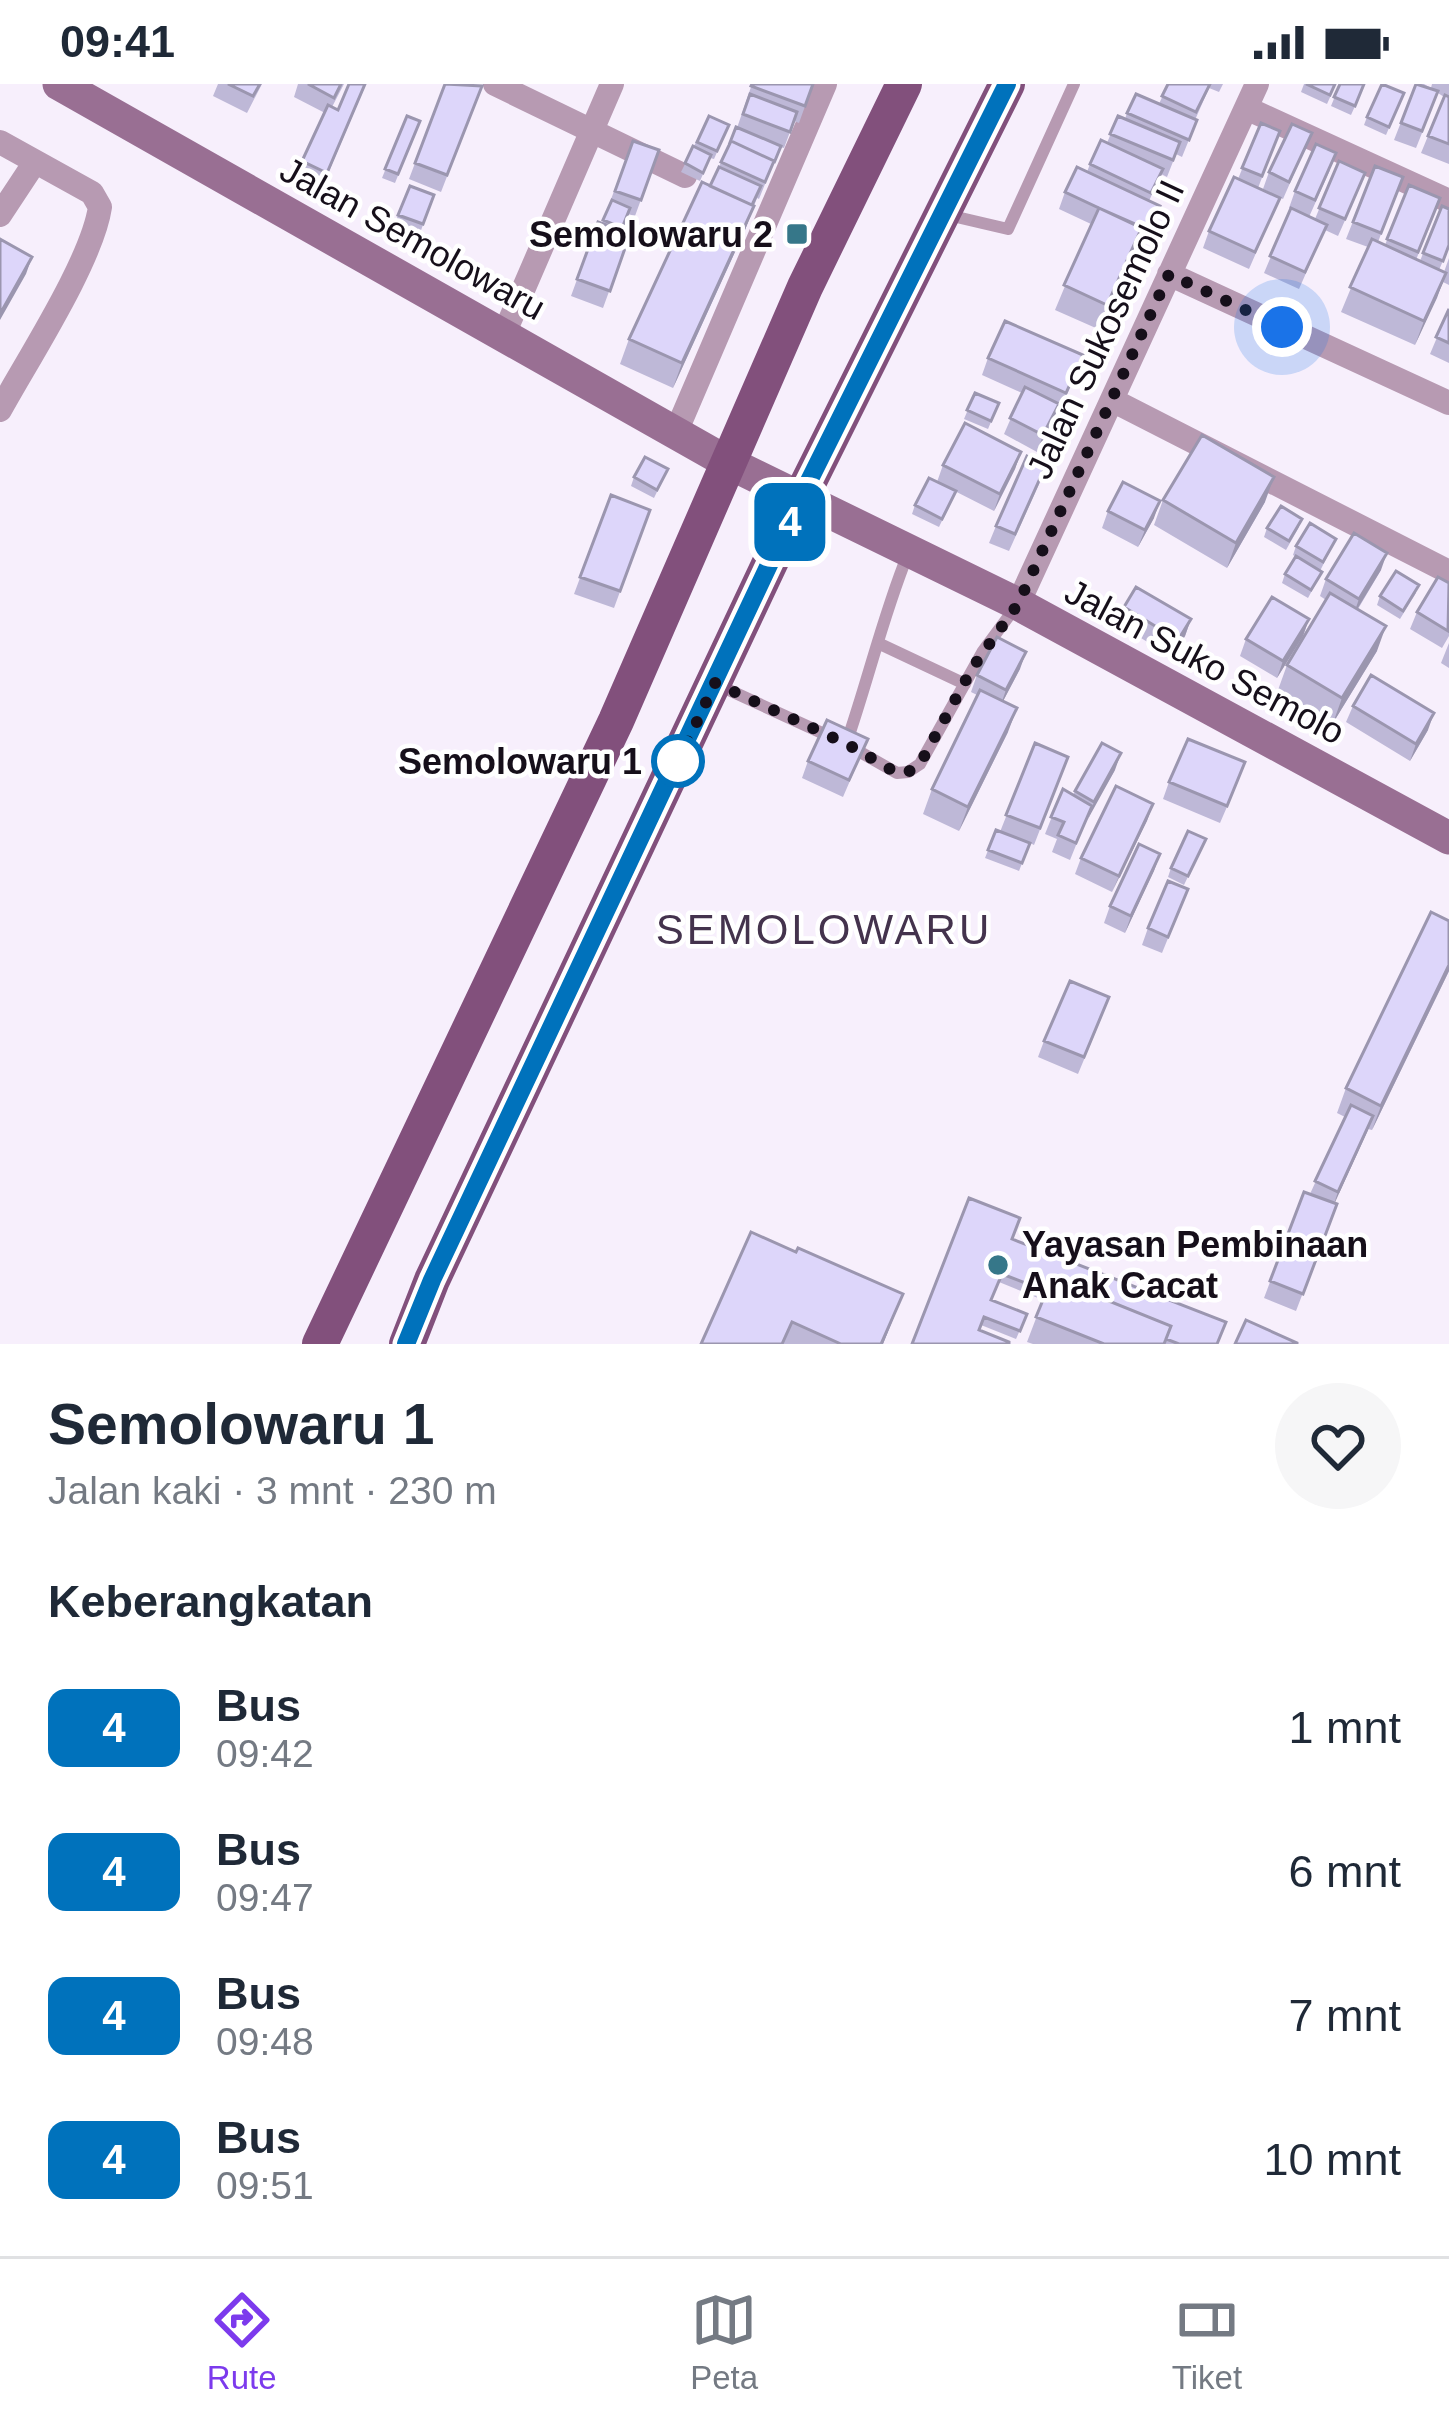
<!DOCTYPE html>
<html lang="id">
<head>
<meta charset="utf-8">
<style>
  :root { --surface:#fff; --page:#f6f6f7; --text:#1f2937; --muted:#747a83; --line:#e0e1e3; --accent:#7c3aed }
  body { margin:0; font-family:Arial,sans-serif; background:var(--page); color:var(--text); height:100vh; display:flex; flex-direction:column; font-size:45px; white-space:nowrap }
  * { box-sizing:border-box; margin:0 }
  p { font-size:39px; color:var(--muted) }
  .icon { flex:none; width:66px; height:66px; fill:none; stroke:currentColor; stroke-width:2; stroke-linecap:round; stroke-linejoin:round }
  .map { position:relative; height:1260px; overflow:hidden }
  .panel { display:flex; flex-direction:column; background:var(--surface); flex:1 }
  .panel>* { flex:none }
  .badge { padding:0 24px; border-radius:18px; font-size:42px; line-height:78px }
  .you { position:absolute; width:60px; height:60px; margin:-30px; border:9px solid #fff; border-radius:50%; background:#1a73e8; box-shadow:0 0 0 18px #1a73e833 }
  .map>.badge { position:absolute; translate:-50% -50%; box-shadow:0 0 0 6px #fff }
  h2 { padding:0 48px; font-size:45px; line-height:108px }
  .round { display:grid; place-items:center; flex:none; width:126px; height:126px; border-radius:63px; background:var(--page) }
  .head { display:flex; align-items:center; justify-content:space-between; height:204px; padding:0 48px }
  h1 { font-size:57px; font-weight:800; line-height:90px }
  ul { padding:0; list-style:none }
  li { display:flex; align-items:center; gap:36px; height:144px; padding:0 48px }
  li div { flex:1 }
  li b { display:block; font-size:45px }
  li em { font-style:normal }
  li .badge { min-width:132px; font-weight:700; text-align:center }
  .status { display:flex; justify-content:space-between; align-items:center; height:84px; padding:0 60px; background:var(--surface); direction:ltr }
  .status svg { height:33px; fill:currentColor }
  .tabs { display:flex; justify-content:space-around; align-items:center; height:168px; border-top:3px solid var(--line); background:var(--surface); font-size:33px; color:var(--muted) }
  .tabs a { display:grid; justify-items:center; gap:6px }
  .tabs .selected { color:var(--accent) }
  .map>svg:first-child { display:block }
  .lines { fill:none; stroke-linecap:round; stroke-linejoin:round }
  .service { stroke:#b79ab2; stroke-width:12 }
  .minor { stroke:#b79ab2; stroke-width:24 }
  .secondary { stroke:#996f93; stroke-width:33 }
  .primary { stroke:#82507c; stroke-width:36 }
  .wall { fill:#beb8d7 }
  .shaded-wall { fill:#9b96af }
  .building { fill:#ddd6fa; stroke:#9b96af; stroke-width:3 }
  .line-casing { stroke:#fff; stroke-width:27 }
  .line { stroke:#0072bc; stroke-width:18 }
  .walk { stroke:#160f1a; stroke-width:12; stroke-dasharray:0 21.6 }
  .poi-dot { fill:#367789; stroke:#fff; stroke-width:4.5 }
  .stop-dot { fill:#fff; stroke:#0072bc; stroke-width:6 }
  .labels { text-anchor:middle; stroke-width:9; stroke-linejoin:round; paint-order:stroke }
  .poi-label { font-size:36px; font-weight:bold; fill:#160f1a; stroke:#fff; text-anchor:end }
  .street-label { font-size:36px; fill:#160f1a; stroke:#fff }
  .stop-label { font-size:36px; font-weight:bold; fill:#160f1a; stroke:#fff; text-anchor:end }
  .quarter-label { font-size:42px; letter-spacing:3px; fill:#44334d; stroke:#fff }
</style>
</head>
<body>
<div class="status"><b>09:41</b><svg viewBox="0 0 49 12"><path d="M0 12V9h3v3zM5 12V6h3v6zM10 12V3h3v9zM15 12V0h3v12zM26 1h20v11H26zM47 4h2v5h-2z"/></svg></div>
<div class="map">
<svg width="1449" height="1260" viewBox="0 0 1449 1260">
  <rect width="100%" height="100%" fill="#f7effc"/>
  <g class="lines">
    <!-- service -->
    <path class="service" d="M948,131L1008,145L1074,0
      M880,560L965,600
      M718,601L846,660L897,689L908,688L920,680L983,567L1017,521
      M846,660C868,597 883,531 908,470"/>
    <!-- minor -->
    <path class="minor" d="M495,0L685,92
      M1246,24L1449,117
      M0,58L92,109L100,123C92,177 28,275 0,326
      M0,131L35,78
      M1169,190L1449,319
      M504,250L612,0
      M1112,316L1449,488
      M676,348L825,0
      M1018,520L1257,0"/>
    <!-- secondary -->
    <path class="secondary" d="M59,0L727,378L1018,520L1449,754"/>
    <!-- primary -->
    <path class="primary" d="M320,1260L616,637L805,203L904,0
      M407,1260L432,1196L800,415L1007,0"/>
  </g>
  <!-- wall -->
  <path class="wall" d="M218,0H262L247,29L213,12Z
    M298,0H344L332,23L338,26L366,0L321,106L296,94L325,29L294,13Z
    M445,0L482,2L441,108L409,95Z
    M752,0H813L799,39L794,37L784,64L780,63L759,115L757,114L745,146L673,304L620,280L629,255L710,102L737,44Z
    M1168,0H1223L1219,8L1209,4L1195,36H1197L1182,73L1176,70L1167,93L1161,90L1149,117L1160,122L1154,139L1142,164L1136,161L1098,245L1055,226L1091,140L1059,125L1065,108L1087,88L1090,80L1107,59L1118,32L1125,35L1127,29L1159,20Z
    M1304,0H1336L1327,20L1301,8Z
    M1340,0H1365L1351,31L1331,22Z
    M1416,0H1424L1431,4L1432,0H1449V80L1421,69L1444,13L1438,9L1416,64L1394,56Z
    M1404,9L1386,51L1364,41L1367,33Z
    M407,32L420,37L395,99L382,94Z
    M709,32L729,41L714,75L710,74L700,97L681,88Z
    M1261,39L1280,47L1258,104L1280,114L1249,185L1203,164L1209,147L1238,95Z
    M1312,49L1283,115L1263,105L1269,88Z
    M633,57L659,66L635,132L628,130L621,146L630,150L603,224L571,212L598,138L602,139Z
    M1339,77L1359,105L1338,152L1325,146L1299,205L1264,189L1291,125L1289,124L1295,107L1330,86L1309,133L1315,135Z
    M1375,82L1403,93L1378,158L1385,161L1409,101L1440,114L1416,176L1420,177L1442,122L1449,163L1439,186L1444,188L1449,174V201L1443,198L1415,261L1341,228L1368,163L1346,155Z
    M410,102L434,111L420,149L395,139Z
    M1449,225V279L1430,270Z
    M988,274L1077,288L1060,326L1057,324L1037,368L1004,350L1022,309L982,291Z
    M975,309L999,319L988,345L964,335Z
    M1021,368L1015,385L994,427L937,398L943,381Z
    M668,385L654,414L631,402L634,393Z
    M1040,398L1009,467L989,459L996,442Z
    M611,411L650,426L614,524L574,510Z
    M952,416L939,443L912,430L915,421Z
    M1163,416L1265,418L1227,484L1154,441Z
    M1108,427L1154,434L1138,463L1102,444Z
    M1299,443L1286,466L1264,453L1267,444Z
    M1336,455L1320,487L1293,471L1296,462Z
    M1381,486L1358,525L1377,567L1333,639L1278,606L1287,581L1326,516L1320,512L1326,495Z
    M1322,488L1308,514L1282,499L1285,490Z
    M1449,499V552L1442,564L1410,545L1417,528Z
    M1416,509L1400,535L1377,521L1380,512Z
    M1124,523L1191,535L1185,552L1172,573L1118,540Z
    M1309,535L1303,552L1277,594L1240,572L1246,555Z
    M1449,559V584L1441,579Z
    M1020,585L1003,617L1008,648L959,747L923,730L932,705L977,611L971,608L977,591Z
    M1353,622L1428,646L1410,677L1346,638Z
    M868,655L843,713L802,694L808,677Z
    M1035,659L1068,673L1034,761L1030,759L1019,787L985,774L996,746L1000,748Z
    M1115,686L1087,734L1070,776L1052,768L1057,755L1045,750L1063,705L1073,711L1075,707Z
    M1239,695L1220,739L1163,715L1169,698Z
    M1153,720L1112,808L1075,790L1081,774Z
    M1206,755L1184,801L1168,793L1171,784Z
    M1160,770L1125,849L1104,839L1110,822Z
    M1188,805L1162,869L1142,861L1148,844Z
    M1449,837V887L1372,1046L1368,1045L1334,1119L1337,1120L1296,1227L1264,1214L1304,1108L1310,1110L1345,1033L1337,1029L1346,1004Z
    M1103,930L1078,990L1038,973L1044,957Z
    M1012,1155L1217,1260H1033L1027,1258L1043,1216L999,1198L991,1216L1027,1230L1016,1255L981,1241L912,1260Z
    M796,1168L903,1210L883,1260H701Z"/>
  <!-- shaded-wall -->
  <path class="shaded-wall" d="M754,122L745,146L673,304L682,279Z
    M1142,143L1133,168L1098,245L1107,221Z
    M32,173L26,190L0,236V230Z
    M1446,189L1437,214L1415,261L1424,237Z
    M1059,320L1053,337L1037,368L1043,351Z
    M1021,368L1015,385L994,427L1000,410Z
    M1274,393L1265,418L1227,484L1236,459Z
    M1160,417L1154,434L1138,463L1145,446Z
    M1387,469L1381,486L1353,532L1359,515Z
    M1191,535L1185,552L1172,573L1178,556Z
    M1309,535L1303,552L1277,594L1283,577Z
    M1386,542L1377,567L1333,639L1342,614Z
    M1026,568L1020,585L1000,623L1006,606Z
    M1017,624L1008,648L959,747L968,723Z
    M1434,629L1428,646L1410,677L1416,660Z
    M1121,669L1115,686L1088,735L1094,718Z
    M1153,720L1147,737L1112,808L1119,792Z
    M1160,770L1154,787L1125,849L1131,832Z
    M1449,881V887L1372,1046L1381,1022Z
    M1373,1032L1367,1048L1332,1125L1338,1108Z
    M903,1210L883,1260H881Z"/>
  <!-- building -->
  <path class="building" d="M228,0H260L253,12Z
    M308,0H341L334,14Z
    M349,0H365L327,89L302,77L328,21L338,26Z
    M445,0L482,2L447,91L415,79Z
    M752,0H813L805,22L751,2Z
    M1168,0H1210L1196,28L1162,12Z
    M1306,0H1335L1330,11Z
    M1340,0H1364L1355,22L1334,13Z
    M1382,0L1404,9L1389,43L1367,33Z
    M1416,0L1438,7L1422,47L1401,39Z
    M750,10L797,28L790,48L743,30Z
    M1136,10L1197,36L1189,56L1127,29Z
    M1445,11L1449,13V60L1428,52Z
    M407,32L420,37L398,90L385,85Z
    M709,32L729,41L717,67L697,58Z
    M1118,32L1180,58L1173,76L1110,50Z
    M1261,39L1280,47L1262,92L1242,84Z
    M1292,40L1312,49L1289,98L1269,88Z
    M736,43L781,62L774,79V77L731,57L729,61Z
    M1101,56L1163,85L1151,109L1090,80Z
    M633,57L659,66L641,116L615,107Z
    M731,57L774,77L765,98L721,78Z
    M1316,60L1336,69L1315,116L1295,107Z
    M693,62L711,71L703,89L685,79Z
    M1339,77L1365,89L1345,135L1319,124Z
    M1375,82L1403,93L1381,149L1353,138Z
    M719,83L761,102L752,121L710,102Z
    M1077,83L1160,122L1148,147L1065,108Z
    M1234,93L1280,114L1255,168L1209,147Z
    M702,98L754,122L682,279L629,255Z
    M1409,101L1440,114L1418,168L1387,155Z
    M410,102L434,111L423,140L398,131Z
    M612,116L630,124L622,144L603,136Z
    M1442,122L1449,125V161L1443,177L1423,169Z
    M1099,124L1142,143L1107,221L1064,201Z
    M1291,124L1327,141L1305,188L1270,172Z
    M598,138L630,150L610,207L577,195Z
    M0,155L32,173L0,230Z
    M1372,155L1446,189L1424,237L1350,203Z
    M1449,225V259L1436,253Z
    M1005,237L1083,271L1066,309L988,274Z
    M1025,303L1059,320L1043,351L1010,334Z
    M975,309L999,319L991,337L967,326Z
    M965,339L1021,368L1000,410L943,381Z
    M1202,351L1274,393L1236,459L1163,416Z
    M1027,372L1046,381L1015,450L996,442Z
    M645,373L668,385L657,406L634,393Z
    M929,394L956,407L942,435L915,421Z
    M1123,398L1160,417L1145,446L1108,427Z
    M611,411L650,426L620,507L580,493Z
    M1281,422L1302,435L1289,457L1267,444Z
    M1310,439L1336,455L1323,478L1296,462Z
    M1354,449L1387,469L1359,515L1326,495Z
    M1296,472L1322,488L1311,506L1285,490Z
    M1396,487L1419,501L1403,527L1380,512Z
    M1438,493L1449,499L1448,547L1417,528Z
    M1136,503L1191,535L1178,556L1124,523Z
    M1330,509L1386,542L1342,614L1287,581Z
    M1272,513L1309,535L1283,577L1246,555Z
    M997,553L1026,568L1006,606L977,591Z
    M1371,591L1434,629L1416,660L1353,622Z
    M980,606L1017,624L968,723L932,705Z
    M827,636L868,655L849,696L808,677Z
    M1188,655L1245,678L1227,722L1169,698Z
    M1035,659L1068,673L1040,744L1006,731Z
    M1102,659L1121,669L1094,718L1075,707Z
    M1116,702L1153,720L1119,792L1081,774Z
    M1063,705L1092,722L1076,759L1058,751L1064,738L1051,733Z
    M996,746L1030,759L1022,779L988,766Z
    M1188,747L1206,755L1188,792L1171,784Z
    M1139,760L1160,770L1131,832L1110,822Z
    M1168,797L1188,805L1168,853L1148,844Z
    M1431,828L1449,837V881L1381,1022L1346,1004Z
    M1070,897L1109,913L1084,973L1044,957Z
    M1351,1021L1373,1032L1338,1108L1315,1097Z
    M1304,1108L1337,1120L1303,1210L1270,1197Z
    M969,1114L1020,1134L1012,1155L1226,1238L1217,1260H1179L1166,1255L1171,1242L1052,1194L1046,1207L1002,1190L991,1216L1027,1230L1020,1247L984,1233L979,1246L1009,1258V1260H912Z
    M751,1148L796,1168L798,1164L903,1210L881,1260H841L792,1238L782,1260H701Z
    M1052,1194L1171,1242L1164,1260H1104L1036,1233Z
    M1246,1236L1297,1259V1260H1235Z"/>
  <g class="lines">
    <defs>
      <path id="line" d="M406,1260L432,1196L800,415L1007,0"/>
    </defs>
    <!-- line casing -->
    <use href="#line" class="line-casing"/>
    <!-- line -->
    <use href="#line" class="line"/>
    <!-- walk -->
    <path class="walk" d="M678,677L674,687L715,599L847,660L897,689L908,688L920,680L973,583L1018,520L1169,190L1282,243"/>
  </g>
  <!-- markers -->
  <g class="poi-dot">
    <rect x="785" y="138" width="24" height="24" rx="6"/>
    <circle cx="998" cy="1181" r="12"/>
  </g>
  <circle class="stop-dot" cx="678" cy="677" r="24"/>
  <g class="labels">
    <!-- poi labels -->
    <g class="poi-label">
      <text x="773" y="163">Semolowaru 2</text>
      <text x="1022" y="1173" text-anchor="start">Yayasan Pembinaan<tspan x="1022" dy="41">Anak Cacat</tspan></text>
    </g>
    <!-- street labels -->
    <g class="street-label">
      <text transform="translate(413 154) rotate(29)" y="13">Jalan Semolowaru</text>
      <text transform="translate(1105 245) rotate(-65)" y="13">Jalan Sukosemolo II</text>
      <text transform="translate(1205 577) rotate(28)" y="13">Jalan Suko Semolo</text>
    </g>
    <!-- stop labels -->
    <g class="stop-label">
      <text x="642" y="690">Semolowaru 1</text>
    </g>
    <!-- quarter labels -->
    <g class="quarter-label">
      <text x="824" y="860">SEMOLOWARU</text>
    </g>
  </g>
</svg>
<div class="you" style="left:1282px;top:243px"></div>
<b class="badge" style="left:790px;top:438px;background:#0072bc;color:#fff">4</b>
</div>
<section class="panel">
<div class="head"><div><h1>Semolowaru 1</h1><p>Jalan kaki · 3 mnt · 230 m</p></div><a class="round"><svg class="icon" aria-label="heart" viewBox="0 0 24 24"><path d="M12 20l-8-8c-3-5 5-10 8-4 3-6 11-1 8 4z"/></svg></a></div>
<h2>Keberangkatan</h2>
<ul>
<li><span class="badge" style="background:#0072bc;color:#fff">4</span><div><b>Bus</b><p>09:42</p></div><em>1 mnt</em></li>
<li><span class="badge" style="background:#0072bc;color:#fff">4</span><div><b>Bus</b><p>09:47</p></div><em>6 mnt</em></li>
<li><span class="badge" style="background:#0072bc;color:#fff">4</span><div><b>Bus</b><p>09:48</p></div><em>7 mnt</em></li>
<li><span class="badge" style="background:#0072bc;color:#fff">4</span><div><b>Bus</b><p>09:51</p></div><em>10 mnt</em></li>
</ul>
</section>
<nav class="tabs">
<a class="selected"><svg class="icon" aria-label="directions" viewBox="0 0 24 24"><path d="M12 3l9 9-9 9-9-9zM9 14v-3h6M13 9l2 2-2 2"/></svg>Rute</a>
<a><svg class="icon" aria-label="map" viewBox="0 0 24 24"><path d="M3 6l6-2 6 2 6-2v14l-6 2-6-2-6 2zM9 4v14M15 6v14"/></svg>Peta</a>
<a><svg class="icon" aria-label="tickets" viewBox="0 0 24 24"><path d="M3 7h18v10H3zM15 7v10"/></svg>Tiket</a>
</nav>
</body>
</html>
